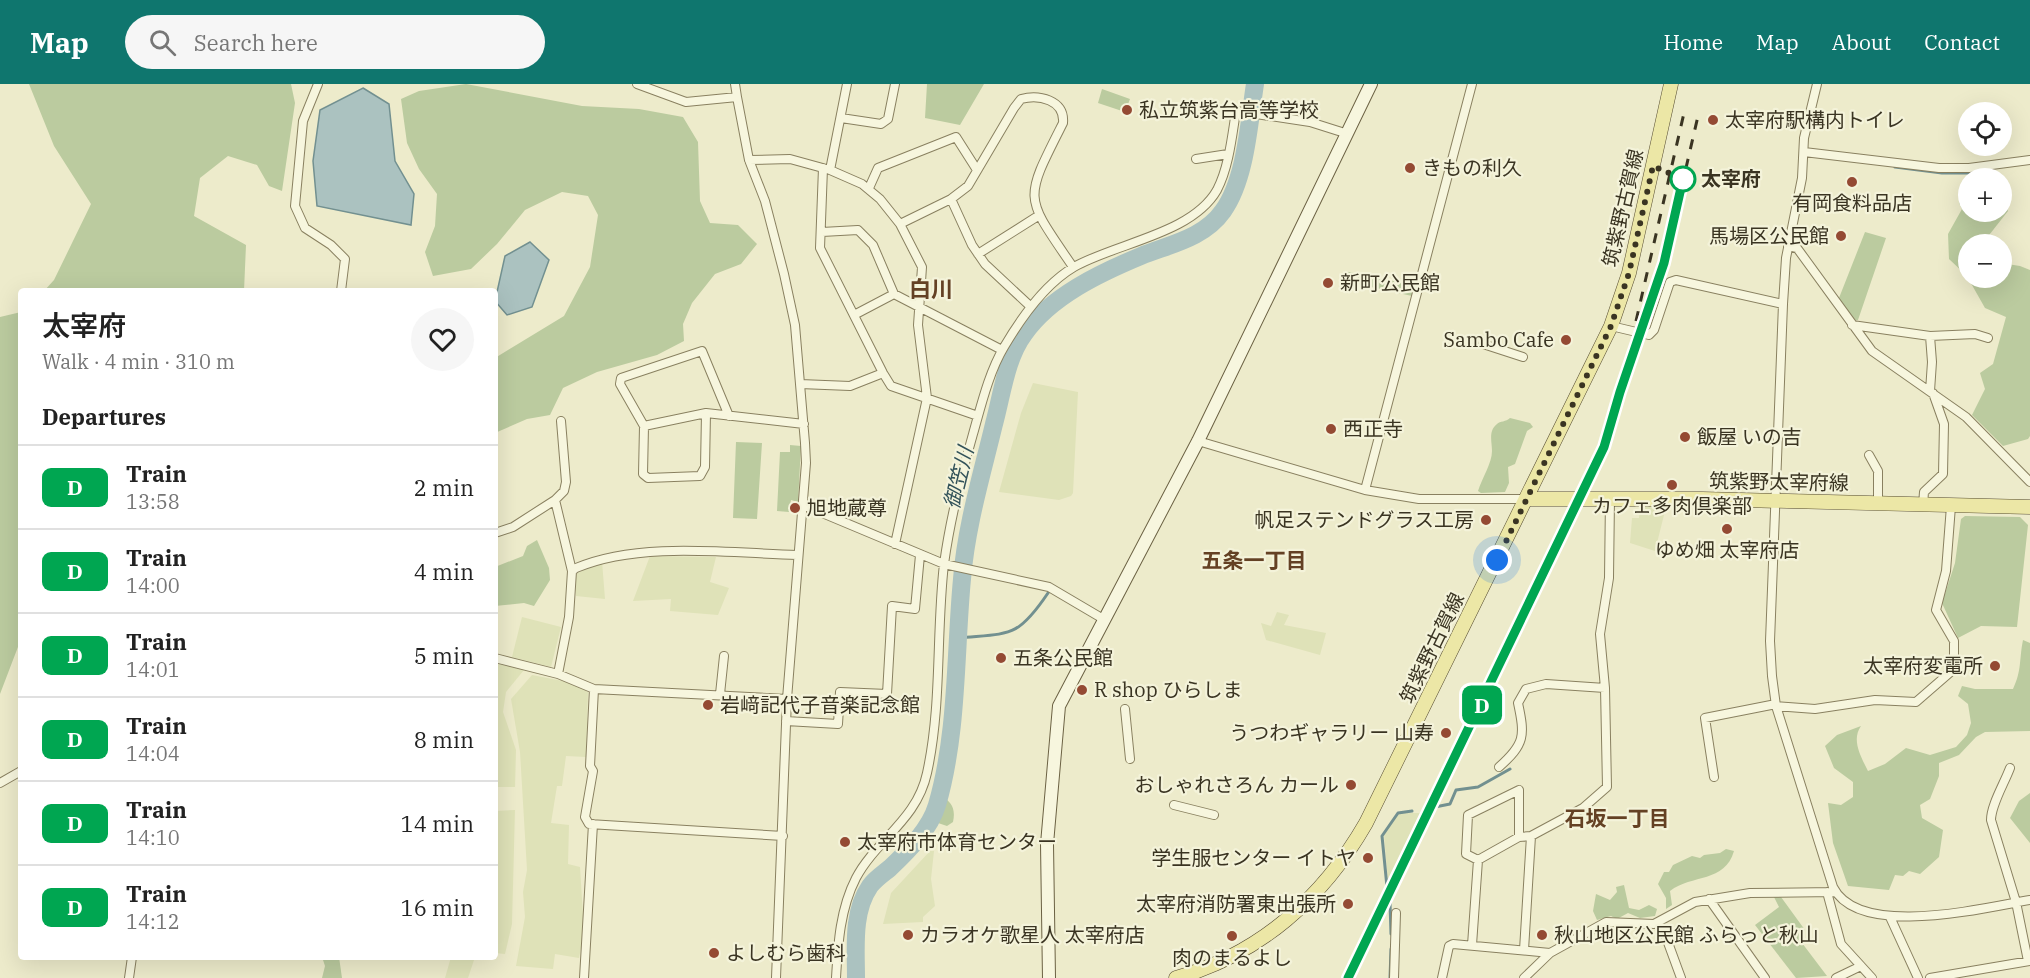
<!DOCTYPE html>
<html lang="en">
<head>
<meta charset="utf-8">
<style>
  :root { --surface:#fff; --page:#f6f6f6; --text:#222; --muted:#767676; --line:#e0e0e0; --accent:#0f766e }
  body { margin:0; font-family:"IBM Plex Serif","Noto Sans JP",serif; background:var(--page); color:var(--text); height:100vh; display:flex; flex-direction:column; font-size:22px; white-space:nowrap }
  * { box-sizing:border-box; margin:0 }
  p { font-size:20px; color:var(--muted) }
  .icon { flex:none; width:33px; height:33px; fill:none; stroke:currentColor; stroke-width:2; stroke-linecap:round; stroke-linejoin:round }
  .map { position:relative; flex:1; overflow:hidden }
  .drawer { position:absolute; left:18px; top:204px; width:480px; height:672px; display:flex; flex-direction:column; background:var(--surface); border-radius:6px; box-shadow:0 6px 24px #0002 }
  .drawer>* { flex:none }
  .badge { padding:0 12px; border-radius:9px; font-size:21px; line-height:39px }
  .fabs { position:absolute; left:1958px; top:18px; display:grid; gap:12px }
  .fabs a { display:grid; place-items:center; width:54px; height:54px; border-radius:50%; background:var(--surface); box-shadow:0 6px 24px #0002; font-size:30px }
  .you { position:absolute; width:30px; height:30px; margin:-15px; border:4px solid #fff; border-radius:50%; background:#1a73e8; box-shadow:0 0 0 9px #1a73e833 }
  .map>.badge { position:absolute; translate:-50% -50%; box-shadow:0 0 0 3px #fff }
  h2 { padding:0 24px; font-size:22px; line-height:54px }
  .round { display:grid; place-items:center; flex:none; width:63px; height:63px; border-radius:32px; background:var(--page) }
  .headline { display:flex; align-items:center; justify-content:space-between; height:102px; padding:0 24px }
  h1 { font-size:28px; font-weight:600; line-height:45px }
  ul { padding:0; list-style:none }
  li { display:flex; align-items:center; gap:18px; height:84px; padding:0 24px; border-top:2px solid var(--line) }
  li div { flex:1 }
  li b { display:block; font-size:22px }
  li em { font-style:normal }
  li .badge { min-width:66px; font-weight:700; text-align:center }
  header { display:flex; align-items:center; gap:36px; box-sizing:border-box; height:84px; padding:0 30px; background:var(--accent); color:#fff }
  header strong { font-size:28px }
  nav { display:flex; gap:33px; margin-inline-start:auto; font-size:21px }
  .search { width:420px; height:54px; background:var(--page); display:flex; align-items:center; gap:15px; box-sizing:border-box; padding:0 21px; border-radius:33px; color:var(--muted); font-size:22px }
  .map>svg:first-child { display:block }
  .farmland { fill:#dfe2b8 }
  .green { fill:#bbcb9f }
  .water { fill:#abc2c0; stroke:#729090; stroke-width:1.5 }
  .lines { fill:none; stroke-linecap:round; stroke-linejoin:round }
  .stream { stroke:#729090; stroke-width:3 }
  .river { stroke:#abc2c0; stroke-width:18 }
  .street-casing { stroke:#898060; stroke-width:10 }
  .secondary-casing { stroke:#6b6143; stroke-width:14 }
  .primary-casing { stroke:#574d33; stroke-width:15 }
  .street { stroke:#f7f6de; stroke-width:8 }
  .secondary { stroke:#f7f6de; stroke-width:12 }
  .primary { stroke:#ece7a6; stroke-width:14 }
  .rail { stroke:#3a3422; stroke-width:3; stroke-dasharray:10 10; stroke-linecap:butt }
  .line-casing { stroke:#fff; stroke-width:14 }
  .line { stroke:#00a651; stroke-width:9 }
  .walk { stroke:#3a3422; stroke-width:6; stroke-dasharray:0 10.8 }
  .poi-dot { fill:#944a33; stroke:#f4f3da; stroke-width:2 }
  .stop-dot { fill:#fff; stroke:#00a651; stroke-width:3 }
  .labels { text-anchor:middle; stroke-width:4.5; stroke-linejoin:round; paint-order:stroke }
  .poi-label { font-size:20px; fill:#3a3422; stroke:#f4f3da; text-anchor:start }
  .stop-label { font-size:20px; font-weight:bold; fill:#3a3422; stroke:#f4f3da; text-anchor:start }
  .street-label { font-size:20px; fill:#3a3422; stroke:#f4f3da }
  .water-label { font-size:21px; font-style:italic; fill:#325259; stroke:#f4f3da }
  .neighbourhood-label { font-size:21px; font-weight:bold; fill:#644124; stroke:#f4f3da }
  .quarter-label { font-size:22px; font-weight:bold; fill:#644124; stroke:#f4f3da }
</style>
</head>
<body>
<header>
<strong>Map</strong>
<div class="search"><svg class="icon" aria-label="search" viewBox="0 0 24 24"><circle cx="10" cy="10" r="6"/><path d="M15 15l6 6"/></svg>Search here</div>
<nav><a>Home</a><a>Map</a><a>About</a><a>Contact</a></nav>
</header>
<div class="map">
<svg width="2030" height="894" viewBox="0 0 2030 894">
  <rect width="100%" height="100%" fill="#edebcb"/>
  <!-- farmland -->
  <path class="farmland" d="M1033,299L1078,308L1073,409L1071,412L1059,416L999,408L1021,329Z
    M1640,422L1666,423L1655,467L1630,459L1632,434H1639Z
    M650,472L716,473L710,498L729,504L718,531L670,527L671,515L633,517Z
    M602,477L605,515L576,512L575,490Z
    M1277,528L1289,531L1284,541L1326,549L1320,571L1266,556L1261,539L1271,542Z
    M522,533L561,543L551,583L512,573Z
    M495,579L524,586L506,608L503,628L516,666L515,703H495Z
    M532,591L573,599L588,608L586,673L566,672L562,702H557L551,739L569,741L568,780L580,783L584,848L579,874L555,870L553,885L516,882L525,833L523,808L527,786L520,668L511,615Z
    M515,726L512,840L505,870L495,869V727Z
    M1399,729H1420L1388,798L1384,751Z
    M930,767H934L931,795L935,822L923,833V838L883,840L891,809Z
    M451,873H475L468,894H445Z"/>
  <!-- green -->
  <path class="green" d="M29,0H291L295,19L282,107L269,102L257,81L228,72L200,94L194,132L246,161L244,207H44L54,196L91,120L54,62Z
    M466,0L582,22L639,25L683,33L698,58L700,117L710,139L738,141L757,160L741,180L715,190L692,219L683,240L684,257L657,271L597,288L563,304L550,331L527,335L495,349V274L564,232L590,183L598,131L588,112L562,108L525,126L497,160L471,185L433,192L425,168L435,142L437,110L419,85L407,59L401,15L419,7Z
    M927,0H984L960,41L925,34Z
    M1102,5L1130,15L1125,28L1098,19Z
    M1968,95V128H2001V105L2004,107L2008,127L1986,155L1987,160H1968V193L1949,175L1948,150L1962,125L1959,119Z
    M1865,148L1886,154L1858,236H1854L1839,214Z
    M2001,179L2020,182L2030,186V352L2028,355L2003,362L1972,331L1985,305L1980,289L1993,280L2006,233L1985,224L1968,194H2001Z
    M1344,187L1414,201L1412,212L1344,197Z
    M21,228V555L0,610V233Z
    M1510,334L1530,339L1533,343L1527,347L1515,380L1508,383L1509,399L1505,408L1481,409L1478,407C1482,394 1492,379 1492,367C1492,358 1488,347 1497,340C1500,337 1506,338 1510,334Z
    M736,358L762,359L757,435L733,434Z
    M790,361L801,362L798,418L791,416L789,428L777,427L780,368H790Z
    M1965,432L2020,433L2028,441L2017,543L1981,542L1958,554L1942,519L1955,479L1961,435Z
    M537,456L549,484L550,496L534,522L524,519L495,522V483L523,472L527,462Z
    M2023,556L2030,559V647L1985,648L1976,653L1959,671L1939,679V692L1930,715L1920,721L1922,734L1943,746L1939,773L1920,790L1909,787L1903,792L1895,791L1889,806L1848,802L1833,759L1828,719L1841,721L1853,713V698L1834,684L1825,662L1837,651L1861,642C1851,656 1861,673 1868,687L1885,680L1906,664L1930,671L1956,663L1967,651L1971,639L1968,620L1958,612L1962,602L1975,605H2013C2022,586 2019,576 2023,556Z
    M2030,709V759L2010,734L2019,717Z
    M942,712C951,718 956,724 953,738L947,742L935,738L930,731L931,726L939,723Z
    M1726,765L1734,767C1725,799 1692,790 1670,807L1672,821L1666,825V814L1658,800L1664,788H1669L1673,781L1692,772L1700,774L1704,771L1720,769Z
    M1624,801L1629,824L1639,826L1649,821L1657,825L1655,832L1640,834L1628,829L1617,835L1611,832L1597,836L1593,827L1596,810L1610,816L1617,808L1616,803Z
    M1774,813H1781L1805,846L1799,855L1827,892L1796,894L1755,841L1779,823Z
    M322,873H339L342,894H322L325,882Z"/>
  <!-- water -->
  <path class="water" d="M363,4L389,20L395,77L414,110L411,141L317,122L313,77L320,26Z
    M530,158L549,176L532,223L507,231L495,217L505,172Z"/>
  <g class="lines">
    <!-- stream -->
    <path class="stream" d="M1895,83L1942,89H1983
      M958,554C1010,549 1017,555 1048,509
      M1435,723L1450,720L1456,706L1478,703L1510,685
      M1387,803L1382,752L1398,729L1412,727
      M1390,819L1391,850
      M1390,894L1391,865"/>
    <!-- river -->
    <path class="river" d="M856,894C856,864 852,828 870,802C875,795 884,789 890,784C908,767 930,745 937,721C958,649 955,569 962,495C966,443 982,390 994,340C1002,311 1006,274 1024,250C1051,212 1100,189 1141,172C1171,160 1204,154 1223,127C1246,95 1249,38 1255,0"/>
    <defs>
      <path id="street" d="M318,0L303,37L295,122L305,144L331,161L345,175L341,207
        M637,0L686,18L737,13L749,76L765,117L784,190L795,241L805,359L806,379L787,615L776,894
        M735,0L737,13
        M1817,0L1804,54L1802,94L1786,174L1783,220L1770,557L1772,592L1776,622L1833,803C1859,855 1983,824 2030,816
        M841,34L881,40L888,35L895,0
        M1804,68L1939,84H1969L2030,76
        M1196,75L1228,70
        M749,76L790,75L830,86L862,100L880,115L900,140L922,183L918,241L927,314L895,460
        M823,84L820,164L883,289L891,302L978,332
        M830,86L847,0
        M869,104L878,84L956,53L977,86
        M951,115L972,161L985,180L1030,222
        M900,140L951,115L968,102L1014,24L1021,15C1039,10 1065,16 1063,39C1023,118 1024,111 1073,183
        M822,148L858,146L873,161L894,210
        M1788,162L1797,164L1872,267L1966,333L2030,398
        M978,170L1038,132
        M854,231L894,210L1002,266
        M1852,241L1930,252L1932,278L1930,307
        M1611,242L1649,251L1654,246L1670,198L1676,196L1783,220
        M1930,252L1975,250L1988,254
        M1483,260L1523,273
        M800,300L850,302L883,289
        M729,332L702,267L621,294L620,300L644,342L706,329L804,340
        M644,342L643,390L648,394L700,392L705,383L706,329
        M1198,357L1365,406L1419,415H1527
        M1869,371L1878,387V420
        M1365,406L1472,0
        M555,416L564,407L566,398L561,337
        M803,421L944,480L1049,503L1105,536
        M1923,421L1924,408L1943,390L1944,340L1933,309
        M495,449L513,443L555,416L572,487
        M495,574L558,590L594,605L787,615
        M558,590L569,533L572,487L576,484C639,457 729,469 797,471
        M594,605L590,682L593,687L585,733L589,740L783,752
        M720,610L724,572
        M1776,622L1815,625L1875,616L1916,618L1954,585V557L1936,526L1946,487L1951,422
        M1125,625L1130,675
        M786,637L838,640L840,608L887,610L892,522L915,525L920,471
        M1499,683C1525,660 1525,652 1518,619L1526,605L1546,600L1605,604
        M2010,684C2004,700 1991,721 1991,736L2016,818L2028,877
        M1714,693L1705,634L1776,620
        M0,699L21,687
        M1174,721L1214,731
        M1478,776L1466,770L1468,731L1519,706V753
        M1827,808L1841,860L1872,894
        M1709,815L1765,894
        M1890,833L1918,894
        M1663,845L1681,894
        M1472,861L1478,776L1519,753L1531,752
        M1524,866L1531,752L1583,724L1607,703L1605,604L1600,550L1609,494L1610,414
        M129,894L132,873
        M584,894L593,740
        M836,894C838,860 840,825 856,794C876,756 917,736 927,689C942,621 936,549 944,480C950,436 961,392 973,350C981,322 989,288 1004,263C1021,234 1045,200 1074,183C1116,159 1192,150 1217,106C1229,83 1232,52 1236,27L1310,38L1348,50
        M1394,894L1396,829
        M1442,894L1449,862L1453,860L1550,869
        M1524,894L1550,869L1606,838L1654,840L1695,818L1750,809L1835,808
        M1836,894L1861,882
        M1930,894L2030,877"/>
      <path id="secondary" d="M1049,894L1047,760L1059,622L1198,357L1371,0"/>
      <path id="primary" d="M1527,415H1702L2030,423
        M1176,894C1260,870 1323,814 1366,739L1611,242L1629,189L1671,0"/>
    </defs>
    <!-- street casing -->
    <use href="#street" class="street-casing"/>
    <!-- secondary casing -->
    <use href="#secondary" class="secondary-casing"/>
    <!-- primary casing -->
    <use href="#primary" class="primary-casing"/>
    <!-- street -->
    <use href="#street" class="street"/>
    <!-- secondary -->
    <use href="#secondary" class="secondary"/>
    <!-- primary -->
    <use href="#primary" class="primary"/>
    <!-- rail -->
    <path class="rail" d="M1636,237L1684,29
      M1348,894L1604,363L1620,308L1664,179L1698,32"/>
  </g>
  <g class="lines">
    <defs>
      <path id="line" d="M1348,894L1604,363L1620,308L1664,179L1683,95"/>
    </defs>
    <!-- line casing -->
    <use href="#line" class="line-casing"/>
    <!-- line -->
    <use href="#line" class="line"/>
    <!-- walk -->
    <path class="walk" d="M1497,476L1611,242L1629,189L1653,82L1683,95"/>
  </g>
  <!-- markers -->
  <g class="poi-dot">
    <circle cx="1127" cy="26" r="6"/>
    <circle cx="1713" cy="36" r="6"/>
    <circle cx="1410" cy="84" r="6"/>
    <circle cx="1852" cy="98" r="6"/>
    <circle cx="1841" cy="152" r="6"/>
    <circle cx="1328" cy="199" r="6"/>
    <circle cx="1566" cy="256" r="6"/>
    <circle cx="1331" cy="345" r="6"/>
    <circle cx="1685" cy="353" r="6"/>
    <circle cx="1672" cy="401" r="6"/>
    <circle cx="795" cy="424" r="6"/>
    <circle cx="1486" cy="436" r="6"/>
    <circle cx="1727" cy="445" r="6"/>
    <circle cx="1001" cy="574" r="6"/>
    <circle cx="1995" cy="582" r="6"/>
    <circle cx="1082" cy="606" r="6"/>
    <circle cx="708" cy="621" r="6"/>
    <circle cx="1446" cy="649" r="6"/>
    <circle cx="1351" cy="701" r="6"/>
    <circle cx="845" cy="758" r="6"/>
    <circle cx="1368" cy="774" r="6"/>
    <circle cx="1348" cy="820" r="6"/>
    <circle cx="908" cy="851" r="6"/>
    <circle cx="1542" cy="851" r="6"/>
    <circle cx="1232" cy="852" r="6"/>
    <circle cx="714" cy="869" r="6"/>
  </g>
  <circle class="stop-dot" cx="1683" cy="95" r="12"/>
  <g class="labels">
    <!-- poi labels -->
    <g class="poi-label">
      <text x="1139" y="33">私立筑紫台高等学校</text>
      <text x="1725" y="43">太宰府駅構内トイレ</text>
      <text x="1422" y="91">きもの利久</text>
      <text x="1852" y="126" text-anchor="middle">有岡食料品店</text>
      <text x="1829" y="159" text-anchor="end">馬場区公民館</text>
      <text x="1340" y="206">新町公民館</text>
      <text x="1554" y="263" text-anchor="end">Sambo Cafe</text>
      <text x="1343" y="352">西正寺</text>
      <text x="1697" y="360">飯屋 いの吉</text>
      <text x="1672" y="429" text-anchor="middle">カフェ多肉倶楽部</text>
      <text x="807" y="431">旭地蔵尊</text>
      <text x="1474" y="443" text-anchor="end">帆足ステンドグラス工房</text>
      <text x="1727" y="473" text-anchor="middle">ゆめ畑 太宰府店</text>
      <text x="1013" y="581">五条公民館</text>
      <text x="1983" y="589" text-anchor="end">太宰府変電所</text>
      <text x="1094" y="613">R shop ひらしま</text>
      <text x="720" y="628">岩﨑記代子音楽記念館</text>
      <text x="1434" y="656" text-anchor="end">うつわギャラリー 山寿</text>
      <text x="1339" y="708" text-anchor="end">おしゃれさろん カール</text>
      <text x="857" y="765">太宰府市体育センター</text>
      <text x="1356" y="781" text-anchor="end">学生服センター イトヤ</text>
      <text x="1336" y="827" text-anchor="end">太宰府消防署東出張所</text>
      <text x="920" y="858">カラオケ歌星人 太宰府店</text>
      <text x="1554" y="858">秋山地区公民館 ふらっと秋山</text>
      <text x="726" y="876">よしむら歯科</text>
      <text x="1232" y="881" text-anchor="middle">肉のまるよし</text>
    </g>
    <!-- stop labels -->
    <g class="stop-label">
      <text x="1701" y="102">太宰府</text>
    </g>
    <!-- street labels -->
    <g class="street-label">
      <text transform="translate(1623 124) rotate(-77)" y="7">筑紫野古賀線</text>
      <text transform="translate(1779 398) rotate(1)" y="7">筑紫野太宰府線</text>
      <text transform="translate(1432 564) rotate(-64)" y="7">筑紫野古賀線</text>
    </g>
    <!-- water labels -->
    <g class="water-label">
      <text transform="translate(959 394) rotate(-76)" y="7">御笠川</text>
    </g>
    <!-- neighbourhood labels -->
    <g class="neighbourhood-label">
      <text x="1254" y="484">五条一丁目</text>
      <text x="1617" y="742">石坂一丁目</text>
    </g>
    <!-- quarter labels -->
    <g class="quarter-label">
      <text x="931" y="213">白川</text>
    </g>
  </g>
</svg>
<div class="fabs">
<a><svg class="icon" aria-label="locate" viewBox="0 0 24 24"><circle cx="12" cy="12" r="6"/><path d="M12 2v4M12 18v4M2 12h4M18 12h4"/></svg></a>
<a>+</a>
<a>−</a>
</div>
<div class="you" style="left:1497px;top:476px"></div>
<b class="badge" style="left:1482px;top:621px;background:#00a651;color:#fff">D</b>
<section class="drawer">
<div class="headline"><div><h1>太宰府</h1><p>Walk · 4 min · 310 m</p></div><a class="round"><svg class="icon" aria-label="heart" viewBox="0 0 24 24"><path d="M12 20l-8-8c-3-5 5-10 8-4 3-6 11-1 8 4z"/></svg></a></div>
<h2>Departures</h2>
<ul>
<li><span class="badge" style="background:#00a651;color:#fff">D</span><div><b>Train</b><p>13:58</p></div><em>2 min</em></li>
<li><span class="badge" style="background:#00a651;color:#fff">D</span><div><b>Train</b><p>14:00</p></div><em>4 min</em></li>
<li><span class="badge" style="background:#00a651;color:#fff">D</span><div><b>Train</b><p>14:01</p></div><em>5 min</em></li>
<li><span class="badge" style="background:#00a651;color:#fff">D</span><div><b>Train</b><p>14:04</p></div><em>8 min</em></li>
<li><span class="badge" style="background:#00a651;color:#fff">D</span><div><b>Train</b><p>14:10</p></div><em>14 min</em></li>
<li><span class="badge" style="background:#00a651;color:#fff">D</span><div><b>Train</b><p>14:12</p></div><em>16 min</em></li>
</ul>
</section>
</div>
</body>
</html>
